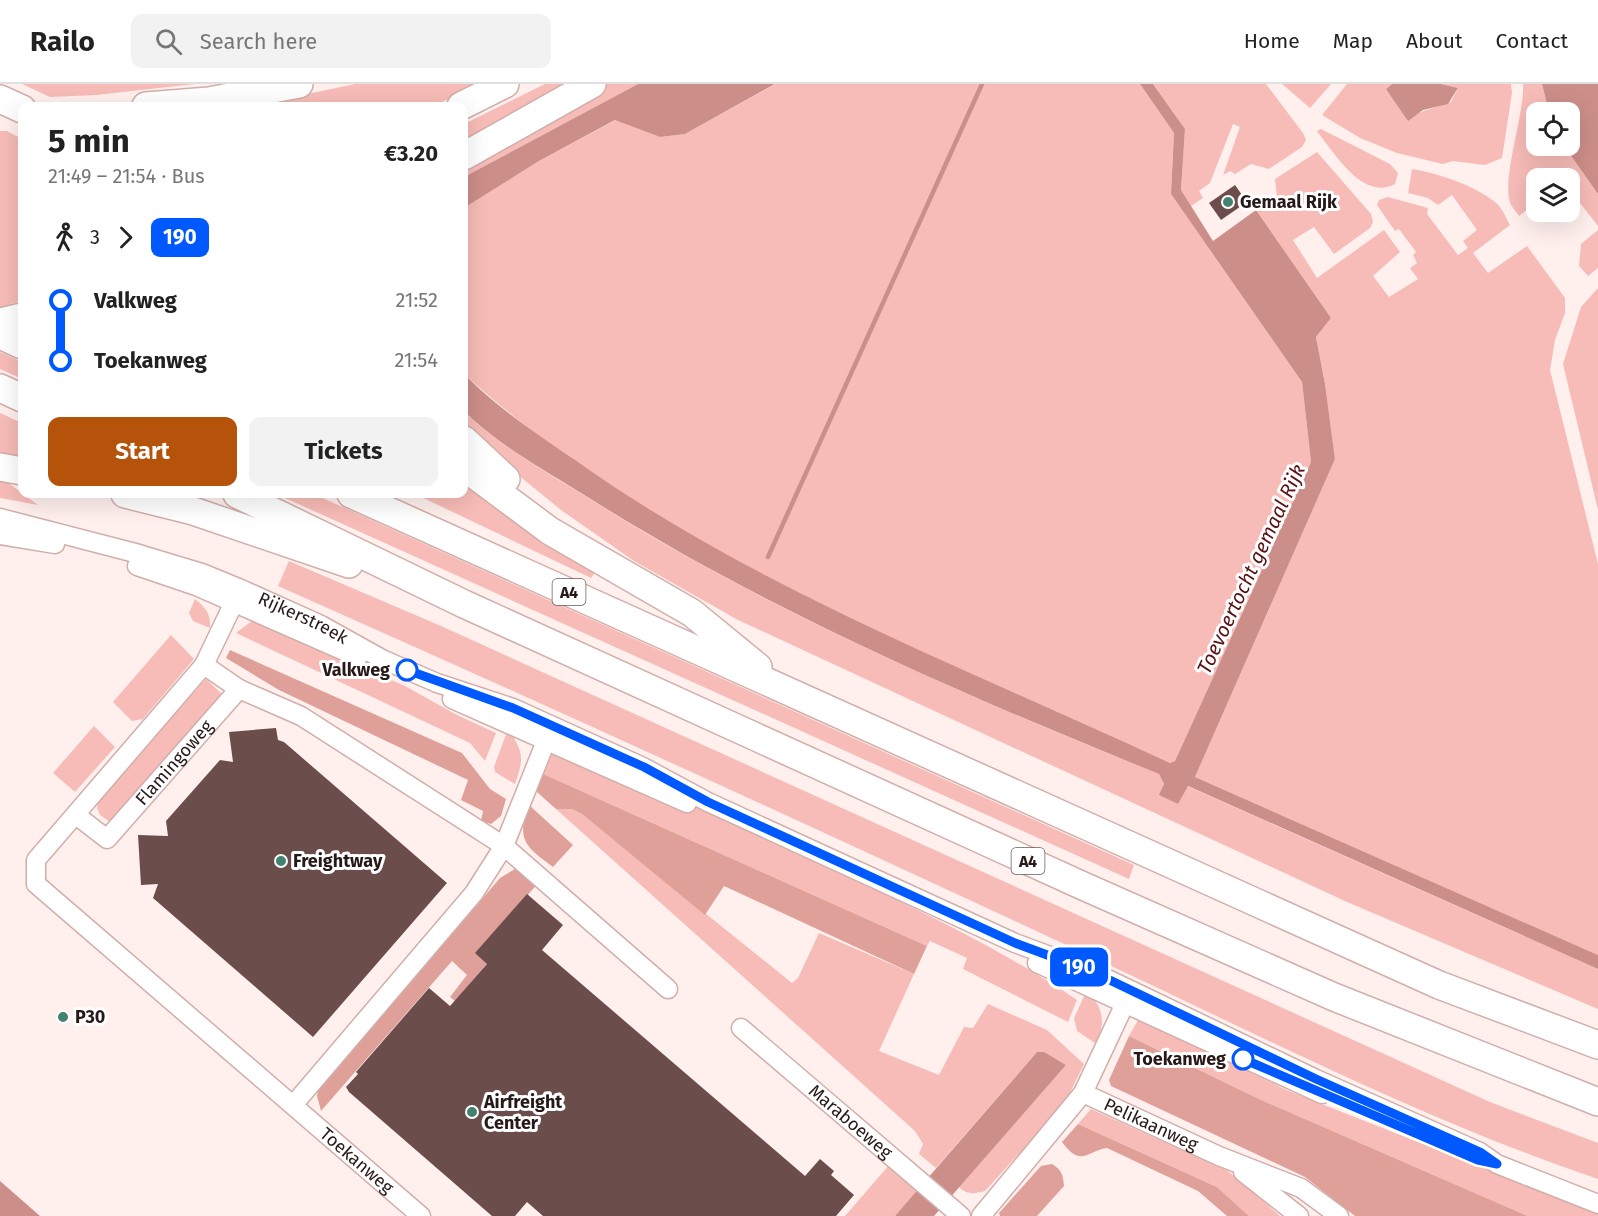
<!DOCTYPE html>
<html lang="en">
<head>
<meta charset="utf-8">
<style>
  :root { --surface:#fff; --page:#f2f2f2; --text:#222; --muted:#767676; --line:#e0e0e0; --accent:#b45309 }
  body { margin:0; font-family:"Fira Sans",sans-serif; background:var(--page); color:var(--text); height:100vh; display:flex; flex-direction:column; font-size:22px; white-space:nowrap }
  * { box-sizing:border-box; margin:0 }
  p { font-size:20px; color:var(--muted) }
  .icon { flex:none; width:33px; height:33px; fill:none; stroke:currentColor; stroke-width:2; stroke-linecap:round; stroke-linejoin:round }
  .map { position:relative; flex:1; overflow:hidden }
  .side { position:absolute; left:18px; top:18px; width:450px; height:396px; display:flex; flex-direction:column; background:var(--surface); border-radius:12px; box-shadow:0 6px 24px #0002 }
  .side>* { flex:none }
  .badge { padding:0 12px; border-radius:9px; font-size:21px; line-height:39px }
  .buttons { position:absolute; left:1526px; top:18px; display:grid; gap:12px }
  .buttons a { display:grid; place-items:center; width:54px; height:54px; border-radius:12px; background:var(--surface); box-shadow:0 6px 24px #0002; font-size:30px }
  .map>.badge { position:absolute; translate:-50% -50%; box-shadow:0 0 0 3px #fff }
  .legs { display:flex; align-items:center; gap:9px; height:66px; padding:0 30px; font-size:20px }
  .legs p { margin-inline-start:auto }
  .overview { display:flex; align-items:center; justify-content:space-between; height:102px; padding:0 30px }
  h1 { font-size:33px; font-weight:700; line-height:45px }
  .cta { display:flex; gap:12px; margin-top:auto; padding:12px 30px }
  .cta a { flex:1; height:69px; border-radius:12px; background:var(--accent); color:#fff; font-size:24px; font-weight:700; line-height:69px; text-align:center }
  .cta a+a { background:var(--page); color:var(--text) }
  ul { padding:0 30px; list-style:none }
  li { display:flex; align-items:center; gap:21px; height:60px; font-size:22px }
  li i { display:grid; place-items:center; width:9px; height:100%; margin:0 8px; background:currentColor }
  li i::after { content:''; width:15px; height:15px; margin:-8px; border:4px solid; border-radius:50%; background:var(--surface) }
  li p { margin-inline-start:auto }
  li:first-child i { background:linear-gradient(#0000 50%,currentColor 0) }
  li:last-child i { background:linear-gradient(currentColor 50%,#0000 0) }
  header { display:flex; align-items:center; gap:36px; box-sizing:border-box; height:84px; padding:0 30px; background:var(--surface); border-bottom:2px solid var(--line) }
  header strong { font-size:28px }
  nav { display:flex; gap:33px; margin-inline-start:auto; font-size:21px }
  .search { width:420px; height:54px; background:var(--page); display:flex; align-items:center; gap:15px; box-sizing:border-box; padding:0 21px; border-radius:12px; color:var(--muted); font-size:22px }
  .map>svg:first-child { display:block }
  .green { fill:#f7bcb7 }
  .forest { fill:#e0a09a }
  .water { fill:#cc8e89 }
  .lines { fill:none; stroke-linecap:round; stroke-linejoin:round }
  .stream { stroke:#cc8e89; stroke-width:4.5 }
  .building { fill:#6b4d4b }
  .minor-casing { stroke:#d1aeaa; stroke-width:21 }
  .highway-casing { stroke:#d1aeaa; stroke-width:30 }
  .minor { stroke:#fff; stroke-width:18 }
  .highway { stroke:#fff; stroke-width:27 }
  .line-1-casing { stroke:#fff; stroke-width:14 }
  .line-1 { stroke:#0059ff; stroke-width:9 }
  .poi-dot { fill:#428271; stroke:#fff; stroke-width:2 }
  .stop-1-dot { fill:#fff; stroke:#0059ff; stroke-width:3 }
  .labels { text-anchor:middle; stroke-width:6; stroke-linejoin:round; paint-order:stroke }
  .shield { fill:#fff; stroke:#675e5d; stroke-width:1.5 }
  .shield-label { font-size:16px; font-weight:bold; fill:#261918 }
  .poi-label { font-size:18px; font-weight:bold; fill:#261918; stroke:#fff; text-anchor:start }
  .street-label { font-size:18px; fill:#261918; stroke:#fff }
  .stop-label { font-size:18px; font-weight:bold; fill:#261918; stroke:#fff; text-anchor:end }
  .water-label { font-size:20px; font-style:italic; fill:#5b1012; stroke:#fff }
</style>
</head>
<body>
<header>
<strong>Railo</strong>
<div class="search"><svg class="icon" aria-label="search" viewBox="0 0 24 24"><circle cx="10" cy="10" r="6"/><path d="M15 15l6 6"/></svg>Search here</div>
<nav><a>Home</a><a>Map</a><a>About</a><a>Contact</a></nav>
</header>
<div class="map">
<svg width="1598" height="1132" viewBox="0 0 1598 1132">
  <rect width="100%" height="100%" fill="#fff0ee"/>
  <!-- green -->
  <path class="green" d="M22,0H195L96,11L50,13Z
    M355,0H479L434,22H251Z
    M545,0H585L464,65V40Z
    M605,0H638L464,93V77Z
    M776,0H1140L1174,49L1171,110L1302,298L1311,378L1175,677L1170,679C927,567 665,472 464,290V124L539,77L616,36L660,53L685,50Z
    M1153,0H1266L1303,49L1306,56L1302,63L1269,85L1251,80L1235,90L1230,87L1223,91L1240,43L1233,40L1210,99L1199,107L1203,114L1191,122L1181,106L1185,45Z
    M1282,0H1331L1310,24Z
    M1347,0H1392L1386,5L1418,29L1451,18L1458,4L1441,0H1511L1512,9L1502,74L1485,81L1453,77L1443,80L1397,69L1360,54L1322,31Z
    M1523,0H1542L1549,28H1536V62H1564L1598,110V142L1569,105V94H1536V119L1519,132C1517,128 1513,125 1511,121C1500,98 1525,30 1523,0Z
    M1321,45L1390,80L1398,89L1395,100C1363,117 1336,71 1319,50L1317,47Z
    M0,47H7L22,55V217L0,223Z
    M1317,68L1371,130L1373,138L1370,144L1334,170L1314,143L1293,156L1317,194L1384,146L1400,168L1373,192L1389,213L1418,195L1410,184L1417,179L1413,171L1416,168L1399,145L1395,147L1377,121L1379,116L1388,113L1428,124L1427,130L1458,171L1468,164L1463,157L1477,146L1452,111L1438,121L1428,114L1408,109L1412,85C1440,90 1472,100 1495,118C1502,123 1506,134 1510,141L1473,169L1488,189L1527,162L1565,214V229L1555,256L1550,286L1598,480V871L1195,693L1335,375L1325,300L1316,253L1331,234L1256,126L1277,114L1275,95Z
    M1598,146V184L1588,192L1579,182L1581,160Z
    M1598,204V426L1563,280L1581,223Z
    M0,268L22,278V295L0,285Z
    M464,327C502,365 555,393 601,422C777,531 968,613 1159,690L1164,700L1160,711L1178,720L1187,702L1598,885V925L1347,818L738,536L634,477L561,426L464,347Z
    M0,329L22,339V377L0,373Z
    M464,392L596,487L591,494L415,410H464Z
    M0,397L7,398L38,421L0,414Z
    M276,410H314L1134,781L1129,795Z
    M289,477L441,542L1490,1018L1598,1059V1095C1423,1036 1259,951 1092,873C822,747 551,623 278,502Z
    M195,515C206,524 211,530 210,544L193,537L189,529Z
    M253,536L405,602L457,631L496,649L485,677L470,659L236,549Z
    M171,551L194,575L143,635L132,637L113,618Z
    M206,595L224,612L113,740L100,731L97,724L98,717Z
    M94,642L115,663L75,708L53,689Z
    M508,645C524,669 524,674 515,700L495,688L494,683Z
    M556,668L577,671C681,717 786,762 889,812C953,843 1018,876 1077,916L1068,938L963,885L967,874L930,857L927,862L541,689L551,672Z
    M556,725H572L582,730L792,899L798,894L819,849L914,890L879,967L939,991L964,943L973,944L988,920L1047,946L1084,980L1065,1019L985,1107C974,1110 967,1111 959,1103L1066,981L1044,969L1037,968L936,1084L919,1070L923,1060L915,1047Z
    M1086,908C1103,919 1107,943 1095,959L1077,947L1074,934Z
    M1141,931L1286,1006L1598,1129V1132H1528L1259,1015L1129,952Z
    M1091,1025L1228,1087L1280,1132H1249L1217,1103L1078,1040Z
    M890,1080L919,1105L895,1132H845Z"/>
  <!-- forest -->
  <path class="forest" d="M230,566L462,669L490,705L506,715L501,732L491,740L481,737L483,727L461,716L468,696L279,606L226,574Z
    M541,689L927,862L914,890L724,802L705,831L582,730L572,725H556L537,708Z
    M529,721L573,761L553,783C525,762 516,756 529,721Z
    M515,785L522,786L539,798L480,866L491,875L455,917L450,913L467,891L452,877L321,1027L317,1012L318,1007L500,794Z
    M1129,952L1259,1015L1528,1132H1355L1305,1093L1111,1002L1109,996Z
    M1078,1040L1217,1103L1249,1132H1227L1198,1107L1107,1064C1087,1067 1081,1084 1062,1058Z
    M1052,1080C1062,1086 1063,1091 1064,1102L1037,1132H1000L999,1129L1041,1082Z"/>
  <!-- water -->
  <path class="water" d="M638,0H775L685,50L660,53L615,36L539,77L464,124V93Z
    M1140,0H1153L1185,45L1181,106L1213,157L1256,126L1331,234L1316,253L1325,300L1335,375L1195,693L1598,871V885L1188,702L1178,720L1159,711L1164,700L1159,690C966,612 775,530 597,419C553,391 501,364 464,327V290C496,323 537,350 575,376C758,506 968,585 1170,679L1175,677L1311,378L1302,298L1171,110L1174,49Z
    M1392,0H1441L1458,4L1448,20L1423,26L1408,37L1386,5Z
    M1542,0H1598V110L1564,62H1569V28H1549Z
    M1037,968H1044L1066,981L934,1132H895Z
    M0,1097L40,1132H0Z"/>
  <g class="lines">
    <!-- stream -->
    <path class="stream" d="M768,473L982,0"/>
  </g>
  <!-- building -->
  <path class="building" d="M1235,101L1247,118L1221,136L1209,119Z
    M276,644L278,656L284,658L447,799L313,953L153,814L158,800L141,801L138,751L168,752L166,737L220,676L233,678L229,648Z
    M527,810L563,841L542,866L805,1092L820,1075L834,1087L831,1091L854,1111L836,1132H543L527,1118L515,1132H492L349,1008L346,1003L358,990L356,988L429,904L450,922L487,880L475,869Z"/>
  <g class="lines">
    <defs>
      <g id="minor">
        <path id="s1" d="M0,434L139,470L202,489L241,505L321,541L382,575L437,599L513,624L643,683L708,718L1015,859L1093,888L1316,995L1480,1068L1497,1080L1598,1120"/>
        <path d="M0,451L55,460"/>
        <path d="M137,482L196,502L358,573"/>
        <path id="s2" d="M239,508L204,581L36,776V800L421,1132"/>
        <path d="M239,605L301,632L504,762L668,905"/>
        <path d="M452,615L687,719"/>
        <path id="s3" d="M76,731L107,755L239,605L204,581"/>
        <path d="M1037,879L1322,1010"/>
        <path id="s4" d="M741,944L961,1132"/>
        <path id="s5" d="M1083,1009L1219,1072L1301,1104L1339,1132"/>
        <path d="M294,1020L474,809L504,762L550,647"/>
        <path d="M1243,1088L1299,1132"/>
        <path d="M981,1132L1083,1009L1129,911"/>
      </g>
      <path id="highway" d="M0,15L22,25
        M146,22L209,17L299,0
        M461,22L505,0
        M464,72L592,0
        M0,238L22,233
        M0,251L22,261
        M0,304L22,314
        M464,356L506,395
        M0,383L22,387
        M464,383L550,447L692,529L758,583
        M125,410L193,427L349,480
        M237,410L464,520L1081,801L1334,913L1598,1018
        M351,410L1439,901L1598,961"/>
    </defs>
    <!-- minor casing -->
    <use href="#minor" class="minor-casing"/>
    <!-- highway casing -->
    <use href="#highway" class="highway-casing"/>
    <!-- minor -->
    <use href="#minor" class="minor"/>
    <!-- highway -->
    <use href="#highway" class="highway"/>
  </g>
  <g class="lines">
    <defs>
      <path id="line-1" d="M407,586L513,624L644,683L708,718L1015,859L1093,888L1316,995L1480,1068L1497,1080L1478,1076L1243,975"/>
    </defs>
    <!-- line-1 casing -->
    <use href="#line-1" class="line-1-casing"/>
    <!-- line-1 -->
    <use href="#line-1" class="line-1"/>
  </g>
  <!-- markers -->
  <g class="poi-dot">
    <circle cx="1228" cy="118" r="6"/>
    <circle cx="281" cy="777" r="6"/>
    <circle cx="63" cy="933" r="6"/>
    <circle cx="472" cy="1028" r="6"/>
  </g>
  <g class="stop-1-dot">
    <circle cx="407" cy="586" r="10"/>
    <circle cx="1243" cy="975" r="10"/>
  </g>
  <g class="labels">
    <!-- shield labels -->
    <g class="shield">
      <rect x="552.5" y="495" width="33" height="26" rx="4.5"/>
      <rect x="1011.5" y="764" width="33" height="26" rx="4.5"/>
    </g>
    <g class="shield-label">
      <text x="569" y="514">A4</text>
      <text x="1028" y="783">A4</text>
    </g>
    <!-- poi labels -->
    <g class="poi-label">
      <text x="1240" y="124">Gemaal Rijk</text>
      <text x="293" y="783">Freightway</text>
      <text x="75" y="939">P30</text>
      <text x="484" y="1024">Airfreight<tspan x="484" dy="21">Center</tspan></text>
    </g>
    <!-- street labels -->
    <g class="street-label">
      <text dy="6" stroke="none"><textPath href="#s1" startOffset="320">Rijkerstreek</textPath></text>
      <text dy="6" stroke="none"><textPath href="#s3" startOffset="141">Flamingoweg</textPath></text>
      <text dy="6" stroke="none"><textPath href="#s4" startOffset="144">Maraboeweg</textPath></text>
      <text dy="6" stroke="none"><textPath href="#s5" startOffset="75">Pelikaanweg</textPath></text>
      <text dy="6" stroke="none"><textPath href="#s2" startOffset="786">Toekanweg</textPath></text>
    </g>
    <!-- stop labels -->
    <g class="stop-label">
      <text x="390" y="592">Valkweg</text>
      <text x="1226" y="981">Toekanweg</text>
    </g>
    <!-- water labels -->
    <g class="water-label">
      <text transform="translate(1251 485) rotate(-65)" y="7">Toevoertocht gemaal Rijk</text>
    </g>
  </g>
</svg>
<div class="buttons">
<a><svg class="icon" aria-label="locate" viewBox="0 0 24 24"><circle cx="12" cy="12" r="6"/><path d="M12 2v4M12 18v4M2 12h4M18 12h4"/></svg></a>
<a><svg class="icon" aria-label="layers" viewBox="0 0 24 24"><path d="M12 4l9 5-9 5-9-5zM3 14l9 5 9-5"/></svg></a>
</div>
<b class="badge" style="left:1079px;top:883px;background:#0059ff;color:#fff">190</b>
<section class="side">
<div class="overview"><div><h1>5 min</h1><p>21:49 – 21:54 · Bus</p></div><b>€3.20</b></div>
<div class="legs"><svg class="icon" aria-label="walk" viewBox="0 0 24 24"><circle cx="13" cy="4" r="2"/><path d="M13 8l-2 6 4 7M11 14l-3 7M7 12l3-4h3l4 4"/></svg>3<svg class="icon" aria-label="forward" viewBox="0 0 24 24"><path d="M9 5l7 7-7 7"/></svg><b class="badge" style="background:#0059ff;color:#fff">190</b></div>
<ul>
<li><i style="color:#0059ff"></i><b>Valkweg</b><p>21:52</p></li>
<li><i style="color:#0059ff"></i><b>Toekanweg</b><p>21:54</p></li>
</ul>
<div class="cta"><a>Start</a><a>Tickets</a></div>
</section>
</div>
</body>
</html>
